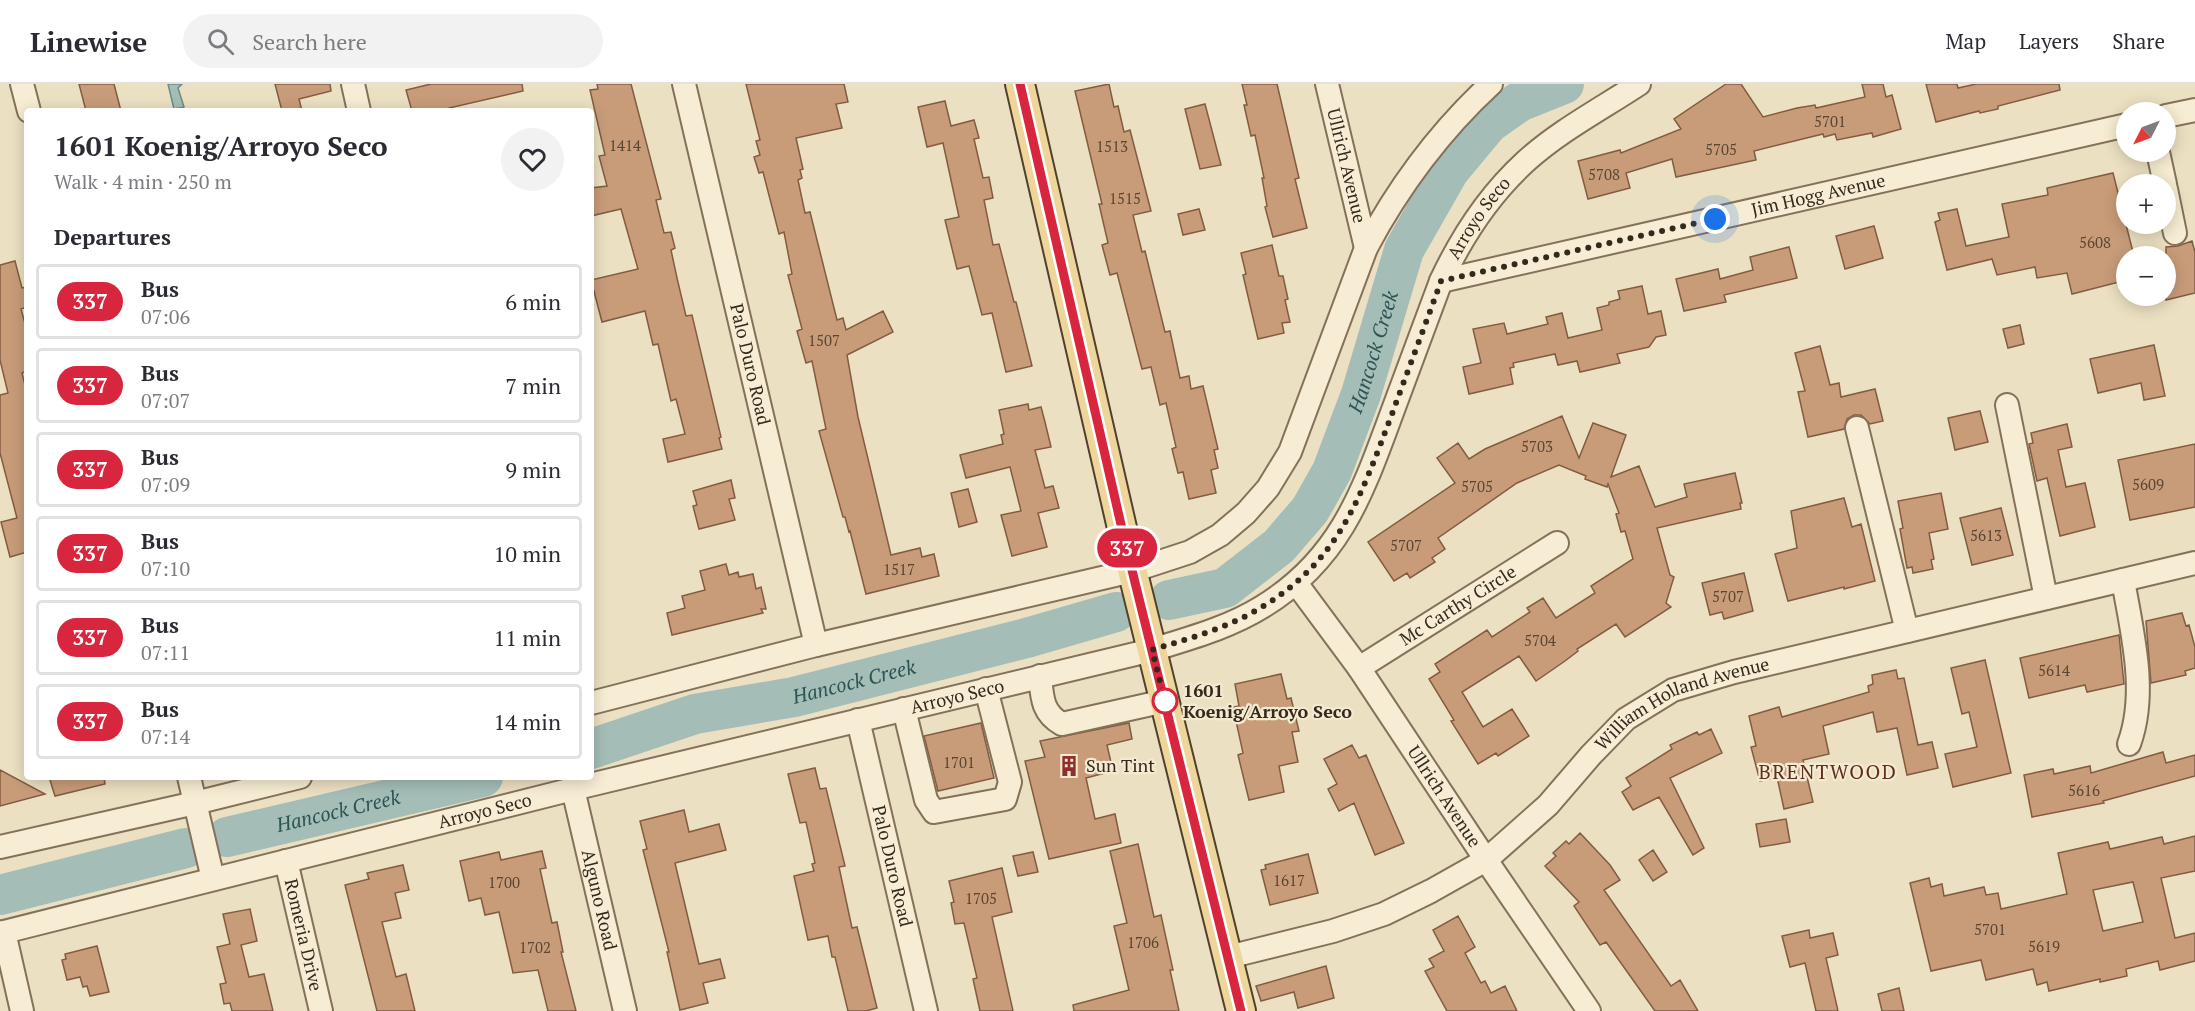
<!DOCTYPE html>
<html lang="en">
<head>
<meta charset="utf-8">
<style>
  :root { --surface:#fff; --page:#f2f2f3; --text:#2b2b33; --muted:#7c7c81; --line:#e1e1e2 }
  body { margin:0; font-family:"PT Serif",serif; background:var(--page); color:var(--text); height:100vh; display:flex; flex-direction:column; font-size:22px; white-space:nowrap }
  * { box-sizing:border-box; margin:0 }
  p { font-size:20px; color:var(--muted) }
  .icon { flex:none; width:33px; height:33px; fill:none; stroke:currentColor; stroke-width:2; stroke-linecap:round; stroke-linejoin:round }
  .map { position:relative; flex:1; overflow:hidden }
  .sheet { position:absolute; left:24px; top:24px; width:570px; height:672px; display:flex; flex-direction:column; background:var(--surface); border-radius:6px; box-shadow:0 3px 15px #0003 }
  .sheet>* { flex:none }
  .badge { padding:0 12px; border-radius:20px; font-size:21px; line-height:39px }
  .needle { width:39px; rotate:228deg }
  .controls { position:absolute; left:2116px; top:18px; display:grid; gap:12px }
  .controls a { display:grid; place-items:center; width:60px; height:60px; border-radius:50%; background:var(--surface); box-shadow:0 3px 15px #0003; font-size:30px }
  .you { position:absolute; width:30px; height:30px; margin:-15px; border:4px solid #fff; border-radius:50%; background:#1a73e8; box-shadow:0 0 0 9px #1a73e833 }
  .map>.badge { position:absolute; translate:-50% -50%; box-shadow:0 0 0 3px #fff }
  h2 { padding:0 30px; font-size:22px; line-height:54px }
  .round { display:grid; place-items:center; flex:none; width:63px; height:63px; border-radius:32px; background:var(--page) }
  .overview { display:flex; align-items:center; justify-content:space-between; height:102px; padding:0 30px }
  h1 { font-size:28px; font-weight:800; line-height:45px }
  ul { padding:0; list-style:none }
  li { display:flex; align-items:center; gap:18px; height:75px; margin:0 12px 9px; padding:0 18px; border:3px solid var(--line); border-radius:6px }
  li div { flex:1 }
  li b { display:block; font-size:22px }
  li em { font-style:normal }
  li .badge { min-width:66px; font-weight:700; text-align:center }
  header { display:flex; align-items:center; gap:36px; box-sizing:border-box; height:84px; padding:0 30px; background:var(--surface); border-bottom:2px solid var(--line) }
  header strong { font-size:28px }
  nav { display:flex; gap:33px; margin-inline-start:auto; font-size:21px }
  .search { width:420px; height:54px; background:var(--page); display:flex; align-items:center; gap:15px; box-sizing:border-box; padding:0 21px; border-radius:33px; color:var(--muted); font-size:22px }
  .map>svg:first-child { display:block }
  .water { fill:#a4beb7; stroke:#6b8c84; stroke-width:1.5 }
  .lines { fill:none; stroke-linecap:round; stroke-linejoin:round }
  .stream { stroke:#6b8c84; stroke-width:7 }
  .river { stroke:#a4beb7; stroke-width:40 }
  .building { fill:#c89c79; stroke:#825c41; stroke-width:1.5; fill-rule:evenodd }
  .minor-casing { stroke:#84715a; stroke-width:26 }
  .major-casing { stroke:#52402e; stroke-width:32 }
  .minor { stroke:#f7edd4; stroke-width:22 }
  .major { stroke:#eed59a; stroke-width:28 }
  .line-casing { stroke:#fff; stroke-width:14 }
  .line { stroke:#d7263d; stroke-width:9 }
  .walk { stroke:#35291d; stroke-width:6; stroke-dasharray:0 10.8 }
  .stop-dot { fill:#fff; stroke:#d7263d; stroke-width:3 }
  .labels { text-anchor:middle; stroke-width:4.5; stroke-linejoin:round; paint-order:stroke }
  .number-label { font-size:15px; fill:#5a4634 }
  .street-label { font-size:18px; fill:#35291d; stroke:#f3ead1 }
  .stop-label { font-size:18px; font-weight:bold; fill:#35291d; stroke:#f3ead1; text-anchor:start }
  .poi-label { font-size:18px; fill:#35291d; stroke:#f3ead1; text-anchor:start }
  .water-label { font-size:20px; font-style:italic; fill:#2d5452; stroke:#f3ead1 }
  .neighbourhood-label { font-size:20px; letter-spacing:1.5px; fill:#5f2e1f; stroke:#f3ead1 }
</style>
</head>
<body>
<header>
<strong>Linewise</strong>
<div class="search"><svg class="icon" aria-label="search" viewBox="0 0 24 24"><circle cx="10" cy="10" r="6"/><path d="M15 15l6 6"/></svg>Search here</div>
<nav><a>Map</a><a>Layers</a><a>Share</a></nav>
</header>
<div class="map">
<svg width="2195" height="927" viewBox="0 0 2195 927">
  <rect width="100%" height="100%" fill="#ece0c2"/>
  <!-- water -->
  <path class="water" d="M168,0H182L178,4L184,23L174,25Z"/>
  <g class="lines">
    <!-- stream -->
    <path class="stream" d="M1513,5L1519,18"/>
    <!-- river -->
    <g class="river">
      <path id="s1" d="M1169,516L1225,504L1279,462L1310,426L1332,387L1361,310L1404,166L1449,87L1489,39L1519,18L1564,0"/>
      <path id="s2" d="M591,665L695,630L794,613L1030,553L1116,528"/>
      <path id="s3" d="M227,753L483,693"/>
      <path d="M0,811L186,764"/>
    </g>
  </g>
  <!-- building -->
  <path class="building" d="M79,0H114L121,27H86Z
    M275,0H330L331,7L299,15L302,27H282Z
    M431,0H522L523,7L449,24L450,27H412L406,6Z
    M597,0H631L661,115L656,116L664,149L671,148L675,164L671,166L677,194L686,232L692,231L721,353L719,354L722,365L668,378L663,355L685,350L676,315L671,317L658,260L653,261L645,227L602,238L591,196L638,185L621,125L591,132V104L607,102L599,72L605,71L590,6L598,5Z
    M746,0H844L848,18L836,20L842,44L796,54L803,85L800,86L802,94L798,96L805,129L810,128L837,236L843,234L846,246L883,227L893,248L847,271L858,333L891,471L920,464L922,473L934,470L939,492L866,510L850,447L849,448L845,433H843L819,347L826,345L812,277L806,279L797,247L802,245L788,191L792,190L784,148L779,150L763,88L759,89L754,73L760,71L756,57L760,56Z
    M1109,0L1114,23L1118,22L1124,48L1130,46L1151,127L1133,131L1142,168L1145,167L1165,248L1170,247L1180,294L1189,292L1191,305L1203,302L1218,365L1214,366L1218,384L1211,386L1216,409L1189,415L1183,388L1178,389L1172,365L1176,363L1166,319L1160,321L1151,283L1142,285L1117,189L1110,191L1102,161L1108,159L1099,120H1102L1075,7Z
    M1242,0H1277L1299,94L1295,95L1307,144L1273,153L1265,123L1267,122L1262,94H1264L1255,51L1251,52L1244,21H1247Z
    M1726,0H1741L1763,33L1797,24L1815,21L1816,24L1865,13L1862,0H1883L1886,13L1892,11L1901,45L1873,53L1872,49L1837,56L1835,50L1824,53L1823,50L1754,67L1756,76L1676,93L1672,75L1626,89L1630,104L1588,115L1578,77L1620,66L1621,69L1681,45L1674,35Z
    M1926,0H1957L1958,4L1976,0H2059L2060,6L1998,22V25L1980,29L1979,27L1936,38Z
    M945,17L951,42L974,36L979,54L974,55L983,94L989,93L993,114L984,116L993,161L999,160L1014,218H1016L1032,282L1006,288L992,229L982,231L969,182L957,185L945,136L959,133L943,59L927,63L918,23Z
    M1205,20L1221,81L1200,85L1185,25Z
    M2113,89L2134,172H2127V196L2072,210L2067,189L2037,194L2035,183L1997,191L1992,175L1947,186L1935,138L1940,136L1938,129L1957,125L1966,162L2009,153L2002,120L2048,111L2047,104Z
    M1199,125L1205,146L1183,151L1178,130Z
    M1874,142L1883,174L1845,185L1836,152Z
    M2192,157L2195,168V209L2166,216V163L2178,162Z
    M1272,161L1279,192H1283L1288,215L1285,216L1290,238L1282,239L1284,249L1258,255L1243,191L1246,190L1241,169Z
    M1789,163L1797,194L1724,211L1726,218L1684,227L1676,195L1718,185L1720,195L1753,186L1750,173Z
    M15,177L22,204L27,203V223L21,225L27,247V287L22,289L27,309V468L10,473L1,438L17,434L0,369V311L8,309L0,276V181Z
    M1642,202L1648,230L1661,227L1666,251L1656,253L1649,263L1617,270L1620,279L1580,288L1577,277L1558,281L1555,270L1513,279L1514,283L1510,284L1513,300L1469,310L1463,283L1481,279L1473,245L1504,239L1507,250L1548,240L1546,233L1562,229L1568,254L1602,246L1597,224L1609,221V218L1620,215L1618,207Z
    M2020,241L2024,260L2008,264L2003,245Z
    M2154,261L2165,312L2144,316L2141,299L2098,309L2090,275Z
    M1820,262L1830,301L1839,299L1841,313L1875,305L1883,337L1870,340L1861,331H1854L1847,335L1844,345L1808,353L1798,308L1805,307L1795,269Z
    M1028,320L1029,326L1041,323L1045,338L1051,363L1035,366L1045,404L1053,402L1059,424L1038,429L1047,463L1012,472L1001,431L1021,427L1010,383L966,394L960,371L1003,360L1001,351L1004,350L999,326Z
    M1980,327L1988,358L1955,366L1948,334Z
    M1562,332L1579,374L1593,339L1626,351L1611,393L1639,382L1655,423L1687,413L1684,400L1735,389L1742,419H1740L1741,425L1657,444L1670,491L1674,493L1666,519L1671,523L1625,553L1616,540L1577,565L1578,567L1565,577L1536,597L1519,572L1462,608L1483,643L1512,625L1529,652L1498,672L1496,669L1478,680L1451,637L1454,636L1429,595L1440,588L1435,580L1487,546L1492,553L1530,528L1527,524L1543,514L1556,534L1595,509L1591,502L1633,475L1625,447L1621,448L1616,430L1619,429L1608,400L1607,403L1585,395L1586,392L1559,381L1517,399L1438,454L1445,465L1432,474L1435,478L1410,494L1407,489L1394,497L1368,458L1455,399L1437,374L1458,359L1469,375L1485,365Z
    M2067,340L2072,363L2058,366L2066,403L2085,399L2095,443L2060,452L2047,394L2037,397L2029,360L2033,359L2031,349Z
    M2195,360V423L2130,436L2118,376Z
    M731,396L735,414L729,415L735,436L699,445L693,422L697,421L693,407Z
    M968,405L977,438L959,443L951,409Z
    M1941,409L1948,445L1929,449L1934,475L1931,476L1933,485L1913,489L1912,483L1907,484L1900,445L1903,444L1898,417Z
    M1844,414L1852,443L1861,440L1875,497L1844,505V503L1788,517L1775,470L1797,464L1791,427Z
    M2001,424L2013,471L1972,481L1960,434Z
    M726,480L729,491L738,488L739,493L753,490L756,505L761,503L766,525H761L763,529L672,551L667,529L685,524L682,512L705,506L700,487Z
    M1744,489L1753,527L1724,535L1722,528L1710,531L1702,499Z
    M2182,529L2186,542L2189,541L2195,563V584L2185,587L2186,591L2151,599L2146,537Z
    M2119,551L2124,600L2087,608L2085,601L2029,614L2020,574Z
    M1985,576L2011,689L1953,703L1945,670L1977,663L1969,628L1962,630L1951,584Z
    M1896,586L1898,595L1904,594L1918,661L1932,658L1938,684L1907,691L1897,644L1877,648L1873,628L1823,642L1829,670L1803,676L1813,718L1784,725L1777,693L1760,697L1751,663L1756,662L1749,632L1779,623L1782,633L1869,608L1868,602L1873,600L1872,591Z
    M1281,590L1287,615L1291,614L1299,647L1292,648L1298,678L1279,682L1284,708L1249,716L1238,671L1243,669L1233,623L1239,622L1235,600Z
    M981,639L994,694L938,707L924,652Z
    M1129,639L1132,655L1107,661L1113,687L1086,694L1095,735L1115,730L1121,759L1049,775L1025,677L1045,673L1040,657Z
    M1711,645L1722,669L1670,694L1704,764L1693,771L1659,713L1633,726L1622,708L1631,702L1626,694L1672,665L1670,661L1697,648L1699,651Z
    M1352,661L1359,674L1366,671L1404,759L1375,771L1354,719L1339,727L1328,705L1337,700L1324,675Z
    M2163,668L2166,679L2195,671V692L2103,717L2104,719L2032,733L2024,691L2053,685L2054,690L2090,682L2091,689Z
    M815,684L820,705L826,704L845,782L839,783L852,844L857,843L877,924L866,927H848L835,873H832L828,852L808,856L794,792L814,787L812,780L815,779L806,738L800,739L788,690Z
    M0,686L45,710L0,722Z
    M49,693H104L105,700L55,712Z
    M684,726L689,748L719,740L726,766L675,779L699,880L720,875L725,894L703,899L708,919L680,926L667,868H669L643,766L647,765L640,737Z
    M1786,735L1790,758L1760,763L1756,740Z
    M1580,749L1610,781L1620,796L1604,806L1671,902L1680,896L1698,927H1655L1606,858L1600,861L1574,822L1579,818L1545,782L1556,772L1553,769L1566,757L1569,760Z
    M2195,752V787L2161,794L2175,854L2195,849V877L2160,886L2158,877L2126,885L2127,892L2100,898V895L2049,907L2047,898L2037,901L2033,885L1986,896L1981,876L1931,887L1910,799L1929,794L1931,803L1942,800L1944,812L1984,803L1986,811L1998,809L2001,825L2067,810L2058,769L2108,758L2110,765L2162,753L2164,760ZM2133,798L2143,838L2103,847L2093,806Z
    M1138,760L1154,833L1161,831L1173,886H1170L1179,927H1074L1073,921L1129,906L1114,842L1127,839L1110,767Z
    M1653,766L1667,788L1653,797L1639,776Z
    M542,767L546,784L540,785L552,839L557,838L563,868H561L576,927H548L538,886L513,889L499,828L485,831L481,814L469,817L460,777L499,768L501,776Z
    M1033,768L1038,788L1018,792L1013,772Z
    M1308,770L1318,809L1270,821L1261,786L1266,785L1265,781Z
    M403,781L409,806L395,809L401,834L382,838L396,893L406,890L415,927H377L345,801L369,795L367,789Z
    M1002,784L1012,828L992,833L1013,927H980L973,895L977,894L964,839L955,840L951,819L954,818L949,797Z
    M250,825L257,857L241,861L249,893L264,890L273,927H232L230,919L224,920L220,900L226,899L217,863L230,860L223,830Z
    M1458,832L1475,863L1465,869L1481,899L1485,897L1491,909L1505,902L1517,927H1447L1425,887L1434,883L1429,875L1444,867L1433,846Z
    M1809,846L1810,854L1833,849L1838,871L1826,874L1838,927H1816L1805,879L1790,883L1782,852Z
    M97,862L109,908L90,912L87,902L83,903L80,893L67,896L62,876L66,875L65,870Z
    M1326,882L1334,914L1298,924L1294,908L1261,917L1256,902Z
    M1899,904L1904,927H1882L1878,910Z"/>
  <g class="lines">
    <defs>
      <g id="minor">
        <path d="M22,0L29,27"/>
        <path d="M353,0L359,27"/>
        <path id="s4" d="M684,0L816,561"/>
        <path id="s5" d="M1327,0L1366,164"/>
        <path d="M2166,32L2195,26"/>
        <path d="M2158,68L2165,100"/>
        <path d="M2166,105L2175,149"/>
        <path id="s6" d="M1441,197L2127,41"/>
        <path d="M2007,321L2046,514"/>
        <path d="M1857,344L1907,547"/>
        <path d="M2123,496C2132,549 2148,608 2129,660"/>
        <path id="s7" d="M1296,499L1359,584L1486,776L1589,927"/>
        <path id="s8" d="M1359,584L1557,459"/>
        <path d="M1040,592C1042,613 1042,629 1062,640L1165,617"/>
        <path d="M591,619L816,561L1132,487L1190,468L1220,451L1246,429L1268,404L1290,368L1366,164C1399,102 1439,48 1491,0"/>
        <path d="M904,625L926,716L934,728L1005,715L1010,698L986,605"/>
        <path id="s9" d="M858,636L926,927"/>
        <path d="M189,693L213,795"/>
        <path id="s10" d="M573,705L625,927"/>
        <path d="M0,763L195,719L300,693"/>
        <path id="s11" d="M286,777L321,927"/>
        <path d="M4,848L22,927"/>
        <path id="s12" d="M0,849L573,705L1152,566C1190,554 1228,544 1262,523C1341,475 1363,407 1393,326C1409,283 1425,240 1441,197C1462,152 1488,112 1525,78C1559,47 1601,25 1639,0"/>
        <path id="s13" d="M1228,873L1333,847L1384,830L1431,807L1486,776L1548,721L1591,671L1626,635L1673,606L1734,588L2195,479"/>
      </g>
      <path id="major" d="M1020,0L1125,457L1241,927"/>
    </defs>
    <!-- minor casing -->
    <use href="#minor" class="minor-casing"/>
    <!-- major casing -->
    <use href="#major" class="major-casing"/>
    <!-- minor -->
    <use href="#minor" class="minor"/>
    <!-- major -->
    <use href="#major" class="major"/>
  </g>
  <g class="lines">
    <defs>
      <path id="line" d="M1020,0L1125,458L1241,927"/>
    </defs>
    <!-- line casing -->
    <use href="#line" class="line-casing"/>
    <!-- line -->
    <use href="#line" class="line"/>
    <!-- walk -->
    <path class="walk" d="M1165,617L1152,566C1190,554 1228,544 1262,523C1341,475 1361,411 1392,330C1408,286 1425,242 1441,197L1715,135"/>
  </g>
  <!-- icons -->
  <defs>
    <symbol id="building-bare" viewBox="-9 -9 18 18"><path d="M-4-6H4V6H1V3H-1V6H-4ZM-2.5-4.3h1.7v1.8h-1.7ZM.8-4.3h1.7v1.8H.8ZM-2.5-1h1.7V.8h-1.7ZM.8-1h1.7V.8H.8Z" fill="#912e2d" stroke="#f3ead1" stroke-width="2.5" paint-order="stroke"/></symbol>
  </defs>
  <g fill-rule="evenodd">
    <use href="#building-bare" x="1054" y="667" width="30" height="30"/>
  </g>
  <!-- markers -->
  <circle class="stop-dot" cx="1165" cy="617" r="12"/>
  <g class="labels">
    <!-- number labels -->
    <g class="number-label">
      <text x="1830" y="43">5701</text>
      <text x="625" y="67">1414</text>
      <text x="1112" y="68">1513</text>
      <text x="1721" y="71">5705</text>
      <text x="1604" y="96">5708</text>
      <text x="1125" y="120">1515</text>
      <text x="2095" y="164">5608</text>
      <text x="824" y="262">1507</text>
      <text x="1537" y="368">5703</text>
      <text x="2148" y="406">5609</text>
      <text x="1477" y="408">5705</text>
      <text x="1986" y="457">5613</text>
      <text x="1406" y="467">5707</text>
      <text x="899" y="491">1517</text>
      <text x="1728" y="518">5707</text>
      <text x="1540" y="562">5704</text>
      <text x="2054" y="592">5614</text>
      <text x="959" y="684">1701</text>
      <text x="2084" y="712">5616</text>
      <text x="1289" y="802">1617</text>
      <text x="504" y="804">1700</text>
      <text x="981" y="820">1705</text>
      <text x="1990" y="851">5701</text>
      <text x="1143" y="864">1706</text>
      <text x="2044" y="868">5619</text>
      <text x="535" y="869">1702</text>
    </g>
    <!-- street labels -->
    <g class="street-label">
      <text dy="6" stroke="none"><textPath href="#s5" startOffset="84">Ullrich Avenue</textPath></text>
      <text dy="6" stroke="none"><textPath href="#s6" startOffset="387">Jim Hogg Avenue</textPath></text>
      <text dy="6" stroke="none"><textPath href="#s12" startOffset="1758">Arroyo Seco</textPath></text>
      <text dy="6" stroke="none"><textPath href="#s4" startOffset="288">Palo Duro Road</textPath></text>
      <text dy="6" stroke="none"><textPath href="#s8" startOffset="117">Mc Carthy Circle</textPath></text>
      <text dy="6" stroke="none"><textPath href="#s12" startOffset="986">Arroyo Seco</textPath></text>
      <text dy="6" stroke="none"><textPath href="#s13" startOffset="534">William Holland Avenue</textPath></text>
      <text dy="6" stroke="none"><textPath href="#s7" startOffset="260">Ullrich Avenue</textPath></text>
      <text dy="6" stroke="none"><textPath href="#s12" startOffset="500">Arroyo Seco</textPath></text>
      <text dy="6" stroke="none"><textPath href="#s9" startOffset="150">Palo Duro Road</textPath></text>
      <text dy="6" stroke="none"><textPath href="#s10" startOffset="114">Alguno Road</textPath></text>
      <text dy="6" stroke="none"><textPath href="#s11" startOffset="76">Romeria Drive</textPath></text>
    </g>
    <!-- stop labels -->
    <g class="stop-label">
      <text x="1183" y="613">1601<tspan x="1183" dy="21">Koenig/Arroyo Seco</tspan></text>
    </g>
    <!-- poi labels -->
    <g class="poi-label">
      <text x="1086" y="688">Sun Tint</text>
    </g>
    <!-- water labels -->
    <g class="water-label">
      <text dy="7" stroke="none"><textPath href="#s1" startOffset="344">Hancock Creek</textPath></text>
      <text dy="7" stroke="none"><textPath href="#s2" startOffset="272">Hancock Creek</textPath></text>
      <text dy="7" stroke="none"><textPath href="#s3" startOffset="114">Hancock Creek</textPath></text>
    </g>
    <!-- neighbourhood labels -->
    <g class="neighbourhood-label">
      <text x="1828" y="695">BRENTWOOD</text>
    </g>
  </g>
</svg>
<div class="controls">
<a><svg class="needle" viewBox="-14 -14 28 28"><path d="M0-13l5 13h-10z" fill="#e53935"/><path d="M0 13l5-13h-10z" fill="#7c7c81"/></svg></a>
<a>+</a>
<a>−</a>
</div>
<div class="you" style="left:1715px;top:135px"></div>
<b class="badge" style="left:1127px;top:464px;background:#d7263d;color:#fff">337</b>
<section class="sheet">
<div class="overview"><div><h1>1601 Koenig/Arroyo Seco</h1><p>Walk · 4 min · 250 m</p></div><a class="round"><svg class="icon" aria-label="heart" viewBox="0 0 24 24"><path d="M12 20l-8-8c-3-5 5-10 8-4 3-6 11-1 8 4z"/></svg></a></div>
<h2>Departures</h2>
<ul>
<li><span class="badge" style="background:#d7263d;color:#fff">337</span><div><b>Bus</b><p>07:06</p></div><em>6 min</em></li>
<li><span class="badge" style="background:#d7263d;color:#fff">337</span><div><b>Bus</b><p>07:07</p></div><em>7 min</em></li>
<li><span class="badge" style="background:#d7263d;color:#fff">337</span><div><b>Bus</b><p>07:09</p></div><em>9 min</em></li>
<li><span class="badge" style="background:#d7263d;color:#fff">337</span><div><b>Bus</b><p>07:10</p></div><em>10 min</em></li>
<li><span class="badge" style="background:#d7263d;color:#fff">337</span><div><b>Bus</b><p>07:11</p></div><em>11 min</em></li>
<li><span class="badge" style="background:#d7263d;color:#fff">337</span><div><b>Bus</b><p>07:14</p></div><em>14 min</em></li>
</ul>
</section>
</div>
</body>
</html>
